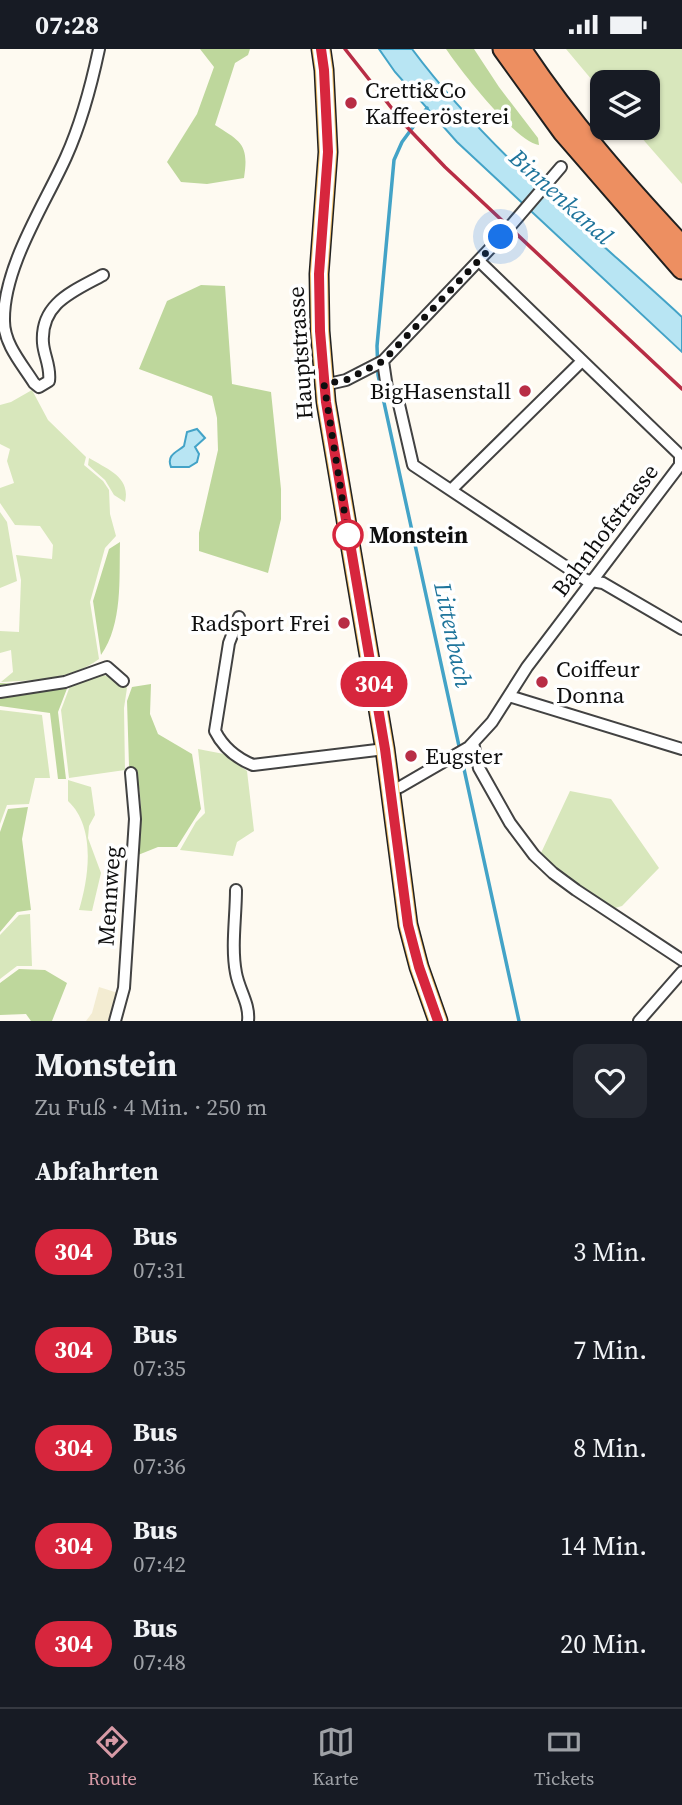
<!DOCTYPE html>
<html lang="de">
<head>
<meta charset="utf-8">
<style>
  :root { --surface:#171b24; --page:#242831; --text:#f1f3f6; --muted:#9ea1a6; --line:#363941; --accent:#d79aa6 }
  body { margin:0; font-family:"Source Serif 4",serif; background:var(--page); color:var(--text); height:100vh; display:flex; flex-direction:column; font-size:26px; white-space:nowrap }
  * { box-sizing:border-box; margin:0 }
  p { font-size:23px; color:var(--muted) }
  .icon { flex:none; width:38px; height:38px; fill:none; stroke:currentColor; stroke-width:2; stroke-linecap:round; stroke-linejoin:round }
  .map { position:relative; height:972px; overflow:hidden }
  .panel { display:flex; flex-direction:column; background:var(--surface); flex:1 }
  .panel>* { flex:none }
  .badge { padding:0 14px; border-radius:23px; font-size:24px; line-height:46px }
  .controls { position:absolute; left:590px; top:21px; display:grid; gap:14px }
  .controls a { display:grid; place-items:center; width:70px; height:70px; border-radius:14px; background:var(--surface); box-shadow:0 2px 5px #0004; font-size:35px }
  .you { position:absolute; width:35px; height:35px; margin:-18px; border:5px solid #fff; border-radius:50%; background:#1a73e8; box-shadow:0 0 0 10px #1a73e833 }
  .map>.badge { position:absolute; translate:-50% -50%; box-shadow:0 0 0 4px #fff }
  h2 { padding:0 35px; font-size:26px; line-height:63px }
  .round { display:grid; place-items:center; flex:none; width:74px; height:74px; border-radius:14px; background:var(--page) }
  .summary { display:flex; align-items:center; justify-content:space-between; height:119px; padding:0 35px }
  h1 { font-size:33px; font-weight:700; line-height:52px }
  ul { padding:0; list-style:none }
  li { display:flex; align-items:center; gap:21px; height:98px; padding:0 35px }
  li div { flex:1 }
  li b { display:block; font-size:26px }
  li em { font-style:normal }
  li .badge { min-width:77px; font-weight:700; text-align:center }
  .status { display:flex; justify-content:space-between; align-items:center; height:49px; padding:0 35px; background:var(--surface); direction:ltr }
  .status svg { height:19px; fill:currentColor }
  .tabs { display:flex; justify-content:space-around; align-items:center; height:98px; border-top:2px solid var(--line); background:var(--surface); font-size:19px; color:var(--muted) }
  .tabs a { display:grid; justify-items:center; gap:4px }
  .tabs .current { color:var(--accent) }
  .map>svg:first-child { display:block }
  .farmland { fill:#f3ecd2 }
  .green { fill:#d8e7bc }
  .forest { fill:#bed79c }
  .water { fill:#b8e5f3; stroke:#43a3c7; stroke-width:2 }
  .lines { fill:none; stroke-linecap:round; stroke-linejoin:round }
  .stream { stroke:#43a3c7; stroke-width:3.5 }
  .minor-casing { stroke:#424242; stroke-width:14 }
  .primary-casing { stroke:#202020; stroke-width:21 }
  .motorway-casing { stroke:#202020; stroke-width:23 }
  .minor { stroke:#fff; stroke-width:10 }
  .primary { stroke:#f1c16e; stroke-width:18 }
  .motorway { stroke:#ed8f61; stroke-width:19 }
  .rail { stroke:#b82d45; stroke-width:3.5 }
  .line-casing { stroke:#fff; stroke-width:16 }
  .line { stroke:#d7263d; stroke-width:10 }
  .walk { stroke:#0f0f0f; stroke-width:7; stroke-dasharray:0 12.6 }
  .poi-dot { fill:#b82d45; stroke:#fff; stroke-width:2.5 }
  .stop-dot { fill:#fff; stroke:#d7263d; stroke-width:3.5 }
  .labels { text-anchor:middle; stroke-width:7; stroke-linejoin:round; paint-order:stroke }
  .poi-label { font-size:23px; fill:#0f0f0f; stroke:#fff; text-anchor:start }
  .street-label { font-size:23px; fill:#0f0f0f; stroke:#fff }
  .stop-label { font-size:23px; font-weight:bold; fill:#0f0f0f; stroke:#fff; text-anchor:start }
  .water-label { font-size:24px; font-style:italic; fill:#1e749b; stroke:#fff }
</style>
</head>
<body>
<div class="status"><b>07:28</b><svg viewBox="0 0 49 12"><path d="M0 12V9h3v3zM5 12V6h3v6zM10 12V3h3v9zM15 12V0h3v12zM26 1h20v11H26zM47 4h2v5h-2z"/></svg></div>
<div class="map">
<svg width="682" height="972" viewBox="0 0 682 972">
  <rect width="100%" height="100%" fill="#fefaf1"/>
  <!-- farmland -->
  <path class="farmland" d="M99,938L118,944L109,972H86L92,964Z"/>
  <!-- green -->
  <path class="green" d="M566,0H682V135L633,79H648V33H602V43Z
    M32,341L48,371L86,408L84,416L103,432L109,441L110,465L116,487L105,499L90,553L99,610C70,631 36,631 1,633L13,623L11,601L0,604V582L19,583L21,531L16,506L52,510L53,496L40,477L15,476L0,454V439L14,434L7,412L10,400L0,395V356L11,353Z
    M89,409C107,420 131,428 125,453L114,446L105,431L88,416Z
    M0,463L7,473L17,532L0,539Z
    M103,626L116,629L127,639L124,659L125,721L69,729L61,661L70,637Z
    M0,661L42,666L50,729H35L29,755L7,756L0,775Z
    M198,700L224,705L247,722L254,782L237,793L233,807L180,801L196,773L205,764Z
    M68,731L91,738L95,766L89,777L88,789L101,824L92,862L79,861C89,828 96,778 68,752Z
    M570,742L611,750L659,819L622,857L615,859L555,820L541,804Z
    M30,865L32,917H17L0,930V886L19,866Z"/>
  <!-- forest -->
  <path class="forest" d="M200,0H250L248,6L235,14L215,76C242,93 249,96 244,129L207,135L181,133L167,113L197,65L214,18Z
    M446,0H474L499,38L538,89L539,96C516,93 461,22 446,0Z
    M201,236L225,237L232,335L271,343L281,440V470L268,524L199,502V484L218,401L217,369L212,347L139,320L167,252Z
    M120,493C119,529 123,575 101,606L93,552L109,500Z
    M0,634L68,637L58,663L66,730H58L50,664L0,657Z
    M151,635L150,665L158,685L192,705L201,760L177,798H158L138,806C139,784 147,733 129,717L127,652L132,638Z
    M28,758L22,790L31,861L17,863L0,883V783L8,760Z
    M19,920L45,921L67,934L52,972H31L26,965L0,966V934Z"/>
  <!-- water -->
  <path class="water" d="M379,0H412C488,102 589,182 682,268V303L457,93L395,23Z
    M197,380L205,389L195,398L199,405L197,413L189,418H171C166,406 177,403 184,397L187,383Z"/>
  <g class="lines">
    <!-- stream -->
    <path class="stream" d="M427,59L402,93L394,111L377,297L378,326L519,972"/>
    <defs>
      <path id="minor" d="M99,0C92,33 80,77 66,108C45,155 3,218 4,272C4,295 22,315 34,334L39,338L49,332C51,318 44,307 43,294C40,254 74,242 103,226
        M383,312L387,339L398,351L413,416L586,531L603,534L682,580
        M324,336L346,331L383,312L501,188L561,118
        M451,441L582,312
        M239,568L229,594L215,682C223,698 236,709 253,716L385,700
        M0,643L65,633L107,618L123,632
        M509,647L682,700
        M473,694L479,719L510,774L534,806L553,824L576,841L682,911
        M391,740L400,738L469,698L492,673L527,618L680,416V406L479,212
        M236,841C236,868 231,898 236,924C239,941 250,955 248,972
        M115,972L124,939L135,770L131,724
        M639,972L682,923"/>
      <path id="primary" d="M321,0L324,21L328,103L319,225L320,282L326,353L385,700L408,876L419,918L438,972"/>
      <path id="motorway" d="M503,0L563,83L682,220
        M521,0C568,71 624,135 682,197"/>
    </defs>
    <!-- minor casing -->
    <use href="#minor" class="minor-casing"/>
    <!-- primary casing -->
    <use href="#primary" class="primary-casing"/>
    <!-- motorway casing -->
    <use href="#motorway" class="motorway-casing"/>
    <!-- minor -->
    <use href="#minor" class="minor"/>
    <!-- primary -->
    <use href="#primary" class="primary"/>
    <!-- motorway -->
    <use href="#motorway" class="motorway"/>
    <!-- rail -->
    <path class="rail" d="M345,0L405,76L445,118L682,340"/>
  </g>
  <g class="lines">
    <defs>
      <path id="line" d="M321,0L324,21L328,103L319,225L320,282L326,353L385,700L408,876L419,918L438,972"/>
    </defs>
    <!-- line casing -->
    <use href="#line" class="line-casing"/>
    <!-- line -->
    <use href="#line" class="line"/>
    <!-- walk -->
    <path class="walk" d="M348,486L324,335L346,331L383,312L501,188"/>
  </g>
  <!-- markers -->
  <g class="poi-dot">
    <circle cx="351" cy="54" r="7"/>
    <circle cx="525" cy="342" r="7"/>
    <circle cx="344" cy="574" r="7"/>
    <circle cx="542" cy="633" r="7"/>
    <circle cx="411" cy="707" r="7"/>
  </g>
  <circle class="stop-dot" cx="348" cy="486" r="14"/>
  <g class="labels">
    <!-- poi labels -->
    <g class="poi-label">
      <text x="365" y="49">Cretti&amp;Co<tspan x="365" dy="26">Kaffeerösterei</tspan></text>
      <text x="511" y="350" text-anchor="end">BigHasenstall</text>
      <text x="330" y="582" text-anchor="end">Radsport Frei</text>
      <text x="556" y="628">Coiffeur<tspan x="556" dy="26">Donna</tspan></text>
      <text x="425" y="715">Eugster</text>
    </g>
    <!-- street labels -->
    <g class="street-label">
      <text transform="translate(300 304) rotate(-94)" y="8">Hauptstrasse</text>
      <text transform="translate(605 481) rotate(-53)" y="8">Bahnhofstrasse</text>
      <text transform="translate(109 847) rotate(-86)" y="8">Mennweg</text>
    </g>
    <!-- stop labels -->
    <g class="stop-label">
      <text x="369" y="494">Monstein</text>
    </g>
    <!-- water labels -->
    <g class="water-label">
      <text transform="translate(561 148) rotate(42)" y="8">Binnenkanal</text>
      <text transform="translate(453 586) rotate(78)" y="8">Littenbach</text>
    </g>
  </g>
</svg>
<div class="controls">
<a><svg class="icon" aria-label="layers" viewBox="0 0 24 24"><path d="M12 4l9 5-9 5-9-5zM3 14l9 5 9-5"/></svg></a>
</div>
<div class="you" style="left:501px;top:188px"></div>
<b class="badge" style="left:374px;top:635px;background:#d7263d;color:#fff">304</b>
</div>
<section class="panel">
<div class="summary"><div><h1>Monstein</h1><p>Zu Fuß · 4 Min. · 250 m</p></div><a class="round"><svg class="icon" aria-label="heart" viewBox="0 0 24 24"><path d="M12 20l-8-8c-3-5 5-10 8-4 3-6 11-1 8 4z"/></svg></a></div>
<h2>Abfahrten</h2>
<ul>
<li><span class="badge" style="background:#d7263d;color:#fff">304</span><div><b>Bus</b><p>07:31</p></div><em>3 Min.</em></li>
<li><span class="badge" style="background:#d7263d;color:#fff">304</span><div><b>Bus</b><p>07:35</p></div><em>7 Min.</em></li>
<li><span class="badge" style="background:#d7263d;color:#fff">304</span><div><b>Bus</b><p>07:36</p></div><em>8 Min.</em></li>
<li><span class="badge" style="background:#d7263d;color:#fff">304</span><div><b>Bus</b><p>07:42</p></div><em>14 Min.</em></li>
<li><span class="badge" style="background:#d7263d;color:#fff">304</span><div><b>Bus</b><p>07:48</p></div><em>20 Min.</em></li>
</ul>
</section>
<nav class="tabs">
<a class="current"><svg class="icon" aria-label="directions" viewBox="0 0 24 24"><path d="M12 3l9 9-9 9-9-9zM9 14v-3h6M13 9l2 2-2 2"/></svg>Route</a>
<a><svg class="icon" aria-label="map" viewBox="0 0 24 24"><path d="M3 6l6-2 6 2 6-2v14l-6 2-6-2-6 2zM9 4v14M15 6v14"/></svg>Karte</a>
<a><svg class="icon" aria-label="tickets" viewBox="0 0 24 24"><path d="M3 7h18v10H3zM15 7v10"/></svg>Tickets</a>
</nav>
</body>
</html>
